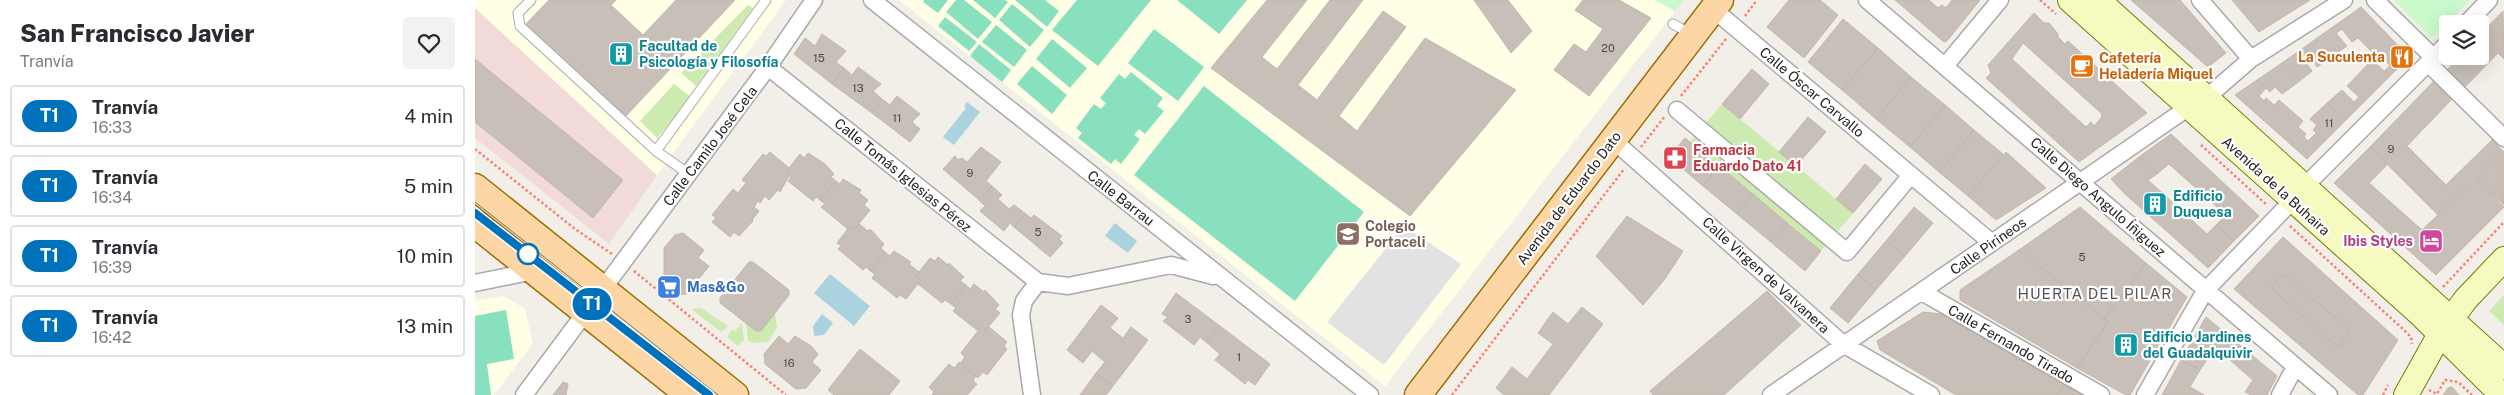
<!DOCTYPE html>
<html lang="es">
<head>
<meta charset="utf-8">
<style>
  :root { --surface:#fff; --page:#f2f2f3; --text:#2b2b33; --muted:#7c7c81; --line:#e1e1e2 }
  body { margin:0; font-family:"Public Sans",sans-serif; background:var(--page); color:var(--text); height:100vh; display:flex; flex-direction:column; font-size:19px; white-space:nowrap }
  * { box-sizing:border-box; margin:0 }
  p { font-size:16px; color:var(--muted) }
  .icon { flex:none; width:28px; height:28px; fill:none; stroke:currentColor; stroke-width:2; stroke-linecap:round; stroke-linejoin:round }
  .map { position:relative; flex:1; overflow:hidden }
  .details { display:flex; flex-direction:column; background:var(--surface); width:475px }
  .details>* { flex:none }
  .badge { padding:0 10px; border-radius:16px; font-size:18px; line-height:32px }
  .tools { position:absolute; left:1964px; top:15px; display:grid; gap:10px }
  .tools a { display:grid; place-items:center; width:50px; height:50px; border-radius:5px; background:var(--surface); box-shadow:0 5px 20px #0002; font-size:25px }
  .map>.badge { position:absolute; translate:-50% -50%; box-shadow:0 0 0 2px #fff }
  .round { display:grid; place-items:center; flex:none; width:52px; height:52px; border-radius:5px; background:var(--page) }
  .head { display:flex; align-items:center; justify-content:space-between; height:85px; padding:0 20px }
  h1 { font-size:24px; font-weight:800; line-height:38px }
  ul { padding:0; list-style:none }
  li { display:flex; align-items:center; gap:15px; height:62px; margin:0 10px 8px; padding:0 10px; border:2px solid var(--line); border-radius:5px }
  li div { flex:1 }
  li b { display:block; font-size:19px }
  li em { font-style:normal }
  li .badge { min-width:55px; font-weight:700; text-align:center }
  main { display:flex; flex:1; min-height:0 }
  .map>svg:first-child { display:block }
  .commercial { fill:#f2dad9 }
  .education { fill:#ffffe5 }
  .grass { fill:#cdebb0 }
  .park { fill:#c8facc }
  .pitch { fill:#88e0be }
  .parking { fill:#e2e2e2 }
  .water { fill:#aad3df }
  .building { fill:#c7bfb8; stroke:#c4b6ab; fill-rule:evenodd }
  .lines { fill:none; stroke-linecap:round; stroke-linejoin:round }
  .lane-casing { stroke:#a9a9a9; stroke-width:11 }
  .street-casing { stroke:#a9a9a9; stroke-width:19 }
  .secondary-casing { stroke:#707d05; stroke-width:26 }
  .primary-casing { stroke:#a06b00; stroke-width:29 }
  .path { stroke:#fa8072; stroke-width:2.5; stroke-dasharray:2.5 2.5; stroke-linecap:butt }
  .lane { stroke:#fff; stroke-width:9 }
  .street { stroke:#fff; stroke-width:16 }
  .secondary { stroke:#f7fabf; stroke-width:24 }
  .primary { stroke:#fcd6a4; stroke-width:26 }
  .tram { stroke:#707070; stroke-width:1 }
  .line-casing { stroke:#fff; stroke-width:11 }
  .line { stroke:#0072bc; stroke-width:8 }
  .stop-dot { fill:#fff; stroke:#0072bc; stroke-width:2.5 }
  .labels { text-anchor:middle; stroke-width:4.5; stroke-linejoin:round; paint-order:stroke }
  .number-label { font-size:11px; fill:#4b4948 }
  .culture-label { font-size:14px; font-weight:bold; fill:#0d838f; stroke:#fff; text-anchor:start }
  .food-label { font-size:14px; font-weight:bold; fill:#c56008; stroke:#fff; text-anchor:end }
  .street-label { font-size:14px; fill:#222; stroke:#fff }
  .health-label { font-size:14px; font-weight:bold; fill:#be3a42; stroke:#fff; text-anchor:start }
  .education-label { font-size:14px; font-weight:bold; fill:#785e54; stroke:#fff; text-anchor:start }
  .hotel-label { font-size:14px; font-weight:bold; fill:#b23c85; stroke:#fff; text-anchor:end }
  .shop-label { font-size:14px; font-weight:bold; fill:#366cbe; stroke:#fff; text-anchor:start }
  .neighbourhood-label { font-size:15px; letter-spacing:1px; fill:#555; stroke:#fff }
</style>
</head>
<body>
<main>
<section class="details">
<div class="head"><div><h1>San Francisco Javier</h1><p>Tranvía</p></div><a class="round"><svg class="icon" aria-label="heart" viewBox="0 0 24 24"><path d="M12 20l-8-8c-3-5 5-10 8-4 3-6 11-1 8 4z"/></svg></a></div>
<ul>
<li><span class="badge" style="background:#0072bc;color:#fff">T1</span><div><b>Tranvía</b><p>16:33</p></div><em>4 min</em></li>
<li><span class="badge" style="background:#0072bc;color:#fff">T1</span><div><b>Tranvía</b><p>16:34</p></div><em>5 min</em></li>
<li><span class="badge" style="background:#0072bc;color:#fff">T1</span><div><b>Tranvía</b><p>16:39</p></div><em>10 min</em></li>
<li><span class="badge" style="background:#0072bc;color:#fff">T1</span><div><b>Tranvía</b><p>16:42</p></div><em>13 min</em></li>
</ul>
</section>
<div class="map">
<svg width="2029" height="395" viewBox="0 0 2029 395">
  <rect width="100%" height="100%" fill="#f2efe9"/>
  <!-- commercial -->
  <path class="commercial" d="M0,8L182,175L134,244L0,138Z"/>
  <!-- education -->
  <path class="education" d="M0,0H311L182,175L0,8Z
    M424,0H1180L1200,11L910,386Z
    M29,296L50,309L58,343L19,395H0V301Z"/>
  <!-- grass -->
  <path class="grass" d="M273,5L278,8L221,86L206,73Z
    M199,84L216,97L182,138L165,121Z
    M1247,104L1378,213L1346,251L1215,142Z
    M2029,295V325L2014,311Z
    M226,308L253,326L246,332L216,309Z
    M300,313L302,328L293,342L277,343L273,340L271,323L286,331Z
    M267,323L269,340L263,346L252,337L257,329L260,331Z"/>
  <!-- park -->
  <path class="park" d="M1180,0H1209L1200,11Z
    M1919,0H1995L1957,38Z"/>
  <!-- pitch -->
  <path class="pitch" d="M449,0H473L463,13L448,2Z
    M481,0H489L517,22L503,39L471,12Z
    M498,0H530L533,2L520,18Z
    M540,0H570L584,11L572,27Z
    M602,0H676L623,66L577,30Z
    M702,0H772L744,34Z
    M537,4L569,30L555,47L524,20Z
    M470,17L502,42L494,51L463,26Z
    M521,25L552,50L539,67L507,42Z
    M679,29L729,67L703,101L653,63Z
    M577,39L612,68L595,88L561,59Z
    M504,44L536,70L527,82L495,56Z
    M557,66L592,95L577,114L542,84Z
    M656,72L688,98L682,106L689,111L670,134L664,129L659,135L665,139L646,164L640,159L636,164L603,138L607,133L601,128L619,104L626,109L631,103L625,98L644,74L650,79Z
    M729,86L889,212L820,301L659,175Z
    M31,310L39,359L12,364L16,395H0V316Z"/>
  <!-- parking -->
  <path class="parking" d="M929,226L986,264L909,365L852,322Z"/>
  <!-- water -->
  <path class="water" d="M492,102L505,112L479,145L468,137L491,108L489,106Z
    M640,223L662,241L653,253L630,236Z
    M355,274L395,306L379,326L339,293Z
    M347,314L358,323L349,335L339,336L338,326Z"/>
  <!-- building -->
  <path class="building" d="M74,0H141L136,5L168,35L201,0H260L150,117L50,25Z
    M792,0H832L787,57L802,69L855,0H888L823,85L842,100L908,11L931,27L864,116L882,131L950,38L1041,90L935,216L736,68Z
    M999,0H1033L1057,31L1036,53Z
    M1108,0H1144L1176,18L1114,96L1079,70L1099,44L1111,52L1128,29L1100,10Z
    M1314,0H1345L1363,15L1329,58L1292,27Z
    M1420,0H1454L1463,8L1467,5L1471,8L1477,0H1505L1472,41L1469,42Z
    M1656,0H1705L1751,53L1733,67Z
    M1757,0H1835L1784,32Z
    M1886,7L1934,57L1871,120L1852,103L1867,90L1879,102L1884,97L1872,86L1897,60L1909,71L1915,66L1910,60L1908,62L1900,55L1883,38L1877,42L1867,29L1861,33L1872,46L1842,67L1833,53L1827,57L1837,71L1826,80L1807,63Z
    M2028,11L2029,59L2023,53L1990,87L1972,70L1985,56H2005V35Z
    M1559,13L1569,23H1574L1583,34V37L1590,44L1593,41L1672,113L1604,162L1511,78L1516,73L1513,65ZM1548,43L1626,113L1627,117L1619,126L1616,122L1611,127L1537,59Z
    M1368,19L1403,48L1367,90L1333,62Z
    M347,34L371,51L361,62L369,68L357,84L319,54L330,38L340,46Z
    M1403,48L1436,77L1401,119L1367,90Z
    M0,59L148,180L118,218L0,122Z
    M1807,63L1826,80L1807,94L1800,87L1795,92L1782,80Z
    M383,67L406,84L398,91L407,99L397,113L357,84L369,68L377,75Z
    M1277,69L1294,84L1265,119L1247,104Z
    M1436,77L1470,105L1435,147L1401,119Z
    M1782,80L1791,88L1784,96L1789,101L1791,98L1799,105L1804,100L1828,121L1823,127L1831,134L1829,137L1833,141L1841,133L1850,141L1832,159L1760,95Z
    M1959,81L1977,99L1932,146L1971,185L2017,140L2028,151L1963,215L1895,147Z
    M422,96L445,114L437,122L445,129L435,142L397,113L407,99L415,105Z
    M1852,103L1871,120L1850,141L1838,130L1842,125L1835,119Z
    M1470,105L1499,130L1464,172L1435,147Z
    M1333,117L1351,132L1321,166L1304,152Z
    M1499,130L1528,154L1493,196L1464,172Z
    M1696,134L1784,216L1759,241L1741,225L1751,215L1694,164L1682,174L1664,157Z
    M1210,138L1244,166L1228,186L1194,157Z
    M506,147L526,162L511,181L517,186L504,200L468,169L480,156L483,160L487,158L492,162Z
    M1895,147L1913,164L1894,183L1947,230L2002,178L2029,207L1961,275L1859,183Z
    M2028,151L2029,152V205L2002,178Z
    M295,152L314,168L310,173L314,176L305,192L303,190L294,200L290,196L285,203L267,188L271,183L267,180L288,154L291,156Z
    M1531,152L1571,188L1521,220L1493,196Z
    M333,153L350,164L359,174L356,177L361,181L345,200L341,197L338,201L313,181L316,177L310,173L325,154L329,158Z
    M1664,157L1682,174L1673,180L1732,234L1741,225L1759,241L1733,268L1650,194L1636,179Z
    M1390,164L1407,179L1378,213L1361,199Z
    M1244,166L1278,194L1262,214L1228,186Z
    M368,179L386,190L384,193L393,200L389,205L395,210L379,230L375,226L373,229L346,207L350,204L345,200L361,181L365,184Z
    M517,186L527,195L523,199L534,209L539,205L551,214L539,227L535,223L529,231L505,211L510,206L504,200Z
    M267,188L283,201L279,207L284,211L277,220L278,221L264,236L259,232L255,237L237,222L241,218L237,215L258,189L263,193Z
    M1278,194L1312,223L1296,242L1262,214Z
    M1439,207L1458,223L1430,256L1411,241Z
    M1605,207L1671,263L1629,319L1544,250Z
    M551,214L556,218L559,215L587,236L584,239L588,243L575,257L539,227Z
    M1152,216L1208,251L1190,279L1168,305L1121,256Z
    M1312,223L1346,251L1330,271L1296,242Z
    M384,224L393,231L395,229L409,244L406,248L410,252L395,271L391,267L388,270L363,249L366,246L362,243L375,226L379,230Z
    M208,233L229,250L223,258L234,266L212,294L199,295L189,288V248L200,235Z
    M1808,237L1923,340L1888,395H1883L1759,289ZM1808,274L1874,329L1864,348L1796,288Z
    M1411,241L1430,256L1401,290L1383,274Z
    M1544,250L1633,322L1602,368L1485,300V290Z
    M419,251L436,262L434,264L444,272L441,276L446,280L431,299L425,295L422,298L397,278L400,274L395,271L410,252L415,256Z
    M463,257L473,265L474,263L489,277L485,281L491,285L476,304L470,300L467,303L443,284L446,280L441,276L455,258L460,261Z
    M274,262H278L314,290V295L286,331H281L245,303V298Z
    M1671,263L1712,297L1655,395H1651L1602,368L1633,322L1629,319Z
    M1383,274L1401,290L1373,323L1355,308Z
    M1808,274L1874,329L1864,348L1796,288Z
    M499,284L509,292L510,290L524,305L520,309L525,313L510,331L506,327L503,331L478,311L481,308L476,304L491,285L495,289Z
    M1292,291L1326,325L1249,395H1178L1175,391Z
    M701,293L745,326L731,342L725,337L719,345L688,321L693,317L687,314Z
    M626,305L643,318L635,328L648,338L656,327L673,340L638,386L621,373L630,362L617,351L608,363L592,350Z
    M1107,307L1128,324L1074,395H1029L1021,388L1037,367L1052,379L1078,344L1063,333L1078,312L1093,324Z
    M1448,312L1466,314L1589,385L1582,395H1481L1405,350L1402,341Z
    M1731,317L1802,376L1792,395H1776L1770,392L1778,380L1740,347L1725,370L1706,360Z
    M745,326L795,364L780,385L773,380L770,384L740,360L745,354L731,342Z
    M506,327L510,331L514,327L532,342L529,346L532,349L512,375L508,372L503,378L485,364L490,357L486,353Z
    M304,336L313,344L320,336L336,346L343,354L337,362L346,370L331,388L321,389L290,364L289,354Z
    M385,349L425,381L414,395H359L353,390Z
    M1706,360L1725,370L1715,387L1729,395H1687Z
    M484,362L501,376L498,380L502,384L492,395H457L459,392L454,387L474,364L479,368Z
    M621,373L638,386L631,395H605Z
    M88,382L93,384L91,395H78Z
    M1589,385L1607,395H1582Z
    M1977,387L1984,395H1968L1973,388Z"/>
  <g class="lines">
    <defs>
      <path id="lane" d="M56,0L43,13L45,26L181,151L214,174
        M1198,24L1216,34
        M181,151L291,0"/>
      <path id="street" d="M397,0L895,395
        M1392,0L1854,395
        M1725,0L1776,59
        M1900,0L1959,58
        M1238,9L1517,243
        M1991,24L2014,0
        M1954,64L2029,138
        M1470,66L1525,0
        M293,67L563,282L593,286L696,265L738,276
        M1202,110L1372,252L1436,175
        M1138,140L1368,344L1456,395
        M1830,186L1972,44
        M0,283L59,271
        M1447,292L1626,395
        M49,395L293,67L339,0
        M557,395L546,315L549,301L563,282
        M1296,395L1714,107L1731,98L1776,59L1869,0
        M1670,395L1730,291L1818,200
        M1805,395L1820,367"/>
      <path id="secondary" d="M1595,0L1944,313L2027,395
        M1623,0L2029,367
        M1931,395L1965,334L1991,299L2029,259"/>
      <path id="primary" d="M0,187L260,395
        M0,224L214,395
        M943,395L1245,0"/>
    </defs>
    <!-- lane casing -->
    <use href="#lane" class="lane-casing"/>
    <!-- street casing -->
    <use href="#street" class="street-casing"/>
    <!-- secondary casing -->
    <use href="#secondary" class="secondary-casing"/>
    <!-- primary casing -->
    <use href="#primary" class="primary-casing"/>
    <!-- path -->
    <path class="path" d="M1565,0L1581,14
      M1270,16L1282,0
      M1206,96L1251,39
      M1726,145L1792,205
      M1166,147L1190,116
      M0,149L100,229L137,254
      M1815,226L1929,330L1936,337L1937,344
      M159,271L311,395
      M1968,287L2029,222
      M1954,390L1962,394L1970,380L1983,382L1997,395
      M977,395L1149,169
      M1908,395L1913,385"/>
    <!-- lane -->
    <use href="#lane" class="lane"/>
    <!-- street -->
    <use href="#street" class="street"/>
    <!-- secondary -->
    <use href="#secondary" class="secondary"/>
    <!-- primary -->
    <use href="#primary" class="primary"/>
    <!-- tram -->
    <path class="tram" d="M0,202L243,395
      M0,213L91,283"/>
  </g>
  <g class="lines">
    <defs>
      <path id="line" d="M0,213L234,395"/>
    </defs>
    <!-- line casing -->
    <use href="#line" class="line-casing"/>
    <!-- line -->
    <use href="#line" class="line"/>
  </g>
  <!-- icons -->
  <defs>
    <symbol id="building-square" viewBox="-11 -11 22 22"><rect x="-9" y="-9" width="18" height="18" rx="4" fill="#0f9aa8" stroke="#fff"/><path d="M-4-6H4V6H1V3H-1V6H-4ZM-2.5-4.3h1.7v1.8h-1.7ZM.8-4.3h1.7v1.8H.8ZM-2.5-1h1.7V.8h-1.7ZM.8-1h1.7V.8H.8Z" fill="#fff"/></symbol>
    <symbol id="restaurant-square" viewBox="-11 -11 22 22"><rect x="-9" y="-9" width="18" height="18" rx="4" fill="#e8710a" stroke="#fff"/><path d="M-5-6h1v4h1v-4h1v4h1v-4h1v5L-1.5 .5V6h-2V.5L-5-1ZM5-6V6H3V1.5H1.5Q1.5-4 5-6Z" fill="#fff"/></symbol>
    <symbol id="cafe-square" viewBox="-11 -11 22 22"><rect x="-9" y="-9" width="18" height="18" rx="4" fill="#e8710a" stroke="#fff"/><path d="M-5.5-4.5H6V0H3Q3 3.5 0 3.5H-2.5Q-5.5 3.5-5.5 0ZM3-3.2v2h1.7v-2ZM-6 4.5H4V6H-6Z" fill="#fff"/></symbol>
    <symbol id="pharmacy-square" viewBox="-11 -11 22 22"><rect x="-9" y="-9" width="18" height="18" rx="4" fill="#e0444e" stroke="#fff"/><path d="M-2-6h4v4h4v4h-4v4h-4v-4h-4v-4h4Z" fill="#fff"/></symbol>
    <symbol id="university-square" viewBox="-11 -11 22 22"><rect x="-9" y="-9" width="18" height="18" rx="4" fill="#8d6e63" stroke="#fff"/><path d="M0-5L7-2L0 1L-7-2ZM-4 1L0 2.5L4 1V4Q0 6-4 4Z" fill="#fff"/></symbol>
    <symbol id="hotel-square" viewBox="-11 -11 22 22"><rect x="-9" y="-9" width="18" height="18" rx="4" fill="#d1479c" stroke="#fff"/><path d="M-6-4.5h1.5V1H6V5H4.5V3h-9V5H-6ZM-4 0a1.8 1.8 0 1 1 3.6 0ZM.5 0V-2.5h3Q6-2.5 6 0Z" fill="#fff"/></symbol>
    <symbol id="supermarket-square" viewBox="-11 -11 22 22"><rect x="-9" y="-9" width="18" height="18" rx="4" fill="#3f7fe0" stroke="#fff"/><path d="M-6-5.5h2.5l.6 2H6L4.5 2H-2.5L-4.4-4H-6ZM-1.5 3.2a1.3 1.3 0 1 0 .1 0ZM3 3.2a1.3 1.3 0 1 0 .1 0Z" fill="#fff"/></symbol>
  </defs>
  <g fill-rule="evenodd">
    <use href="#building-square" x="132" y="40" width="28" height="28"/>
    <use href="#restaurant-square" x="1913" y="43" width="28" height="28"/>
    <use href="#cafe-square" x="1593" y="52" width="28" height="28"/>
    <use href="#pharmacy-square" x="1186" y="144" width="28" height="28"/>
    <use href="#building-square" x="1666" y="190" width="28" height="28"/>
    <use href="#university-square" x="859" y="220" width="28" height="28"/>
    <use href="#hotel-square" x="1942" y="227" width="28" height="28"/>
    <use href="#supermarket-square" x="180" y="273" width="28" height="28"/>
    <use href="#building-square" x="1637" y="331" width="28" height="28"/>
  </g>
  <!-- markers -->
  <circle class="stop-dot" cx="53" cy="254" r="10"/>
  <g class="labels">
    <!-- number labels -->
    <g class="number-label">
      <text x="1133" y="52">20</text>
      <text x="344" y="62">15</text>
      <text x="383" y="92">13</text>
      <text x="422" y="122">11</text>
      <text x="1854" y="127">11</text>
      <text x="1916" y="153">9</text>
      <text x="495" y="177">9</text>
      <text x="563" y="236">5</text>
      <text x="1607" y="261">5</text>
      <text x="713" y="323">3</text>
      <text x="764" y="361">1</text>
      <text x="314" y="367">16</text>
    </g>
    <!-- culture labels -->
    <g class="culture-label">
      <text x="164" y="51">Facultad de<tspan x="164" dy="16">Psicología y Filosofía</tspan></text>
      <text x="1698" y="201">Edificio<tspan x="1698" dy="16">Duquesa</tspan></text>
      <text x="1668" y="342">Edificio Jardines<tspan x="1668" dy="16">del Guadalquivir</tspan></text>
    </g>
    <!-- food labels -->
    <g class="food-label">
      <text x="1910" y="62">La Suculenta</text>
      <text x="1624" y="63" text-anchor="start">Cafetería<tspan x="1624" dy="16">Heladería Miquel</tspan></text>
    </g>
    <!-- street labels -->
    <g class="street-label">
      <text transform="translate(1337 92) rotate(40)" y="5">Calle Óscar Carvallo</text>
      <text transform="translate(235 146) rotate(-53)" y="5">Calle Camilo José Cela</text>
      <text transform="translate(428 175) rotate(39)" y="5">Calle Tomás Iglesias Pérez</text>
      <text transform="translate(1801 186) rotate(42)" y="5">Avenida de la Buhaira</text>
      <text transform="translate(1623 197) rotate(41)" y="5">Calle Diego Angulo Íñiguez</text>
      <text transform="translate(646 198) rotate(38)" y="5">Calle Barrau</text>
      <text transform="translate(1094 198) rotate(-53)" y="5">Avenida de Eduardo Dato</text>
      <text transform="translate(1513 246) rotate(-35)" y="5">Calle Pirineos</text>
      <text transform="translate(1291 275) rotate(42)" y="5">Calle Virgen de Valvanera</text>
      <text transform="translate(1536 344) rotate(30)" y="5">Calle Fernando Tirado</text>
    </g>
    <!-- health labels -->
    <g class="health-label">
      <text x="1218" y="155">Farmacia<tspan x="1218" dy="16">Eduardo Dato 41</tspan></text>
    </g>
    <!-- education labels -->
    <g class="education-label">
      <text x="890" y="231">Colegio<tspan x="890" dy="16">Portaceli</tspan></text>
    </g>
    <!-- hotel labels -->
    <g class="hotel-label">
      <text x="1938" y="246">Ibis Styles</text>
    </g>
    <!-- shop labels -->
    <g class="shop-label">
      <text x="212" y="292">Mas&amp;Go</text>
    </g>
    <!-- neighbourhood labels -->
    <g class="neighbourhood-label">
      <text x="1620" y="299">HUERTA DEL PILAR</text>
    </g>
  </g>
</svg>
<div class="tools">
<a><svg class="icon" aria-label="layers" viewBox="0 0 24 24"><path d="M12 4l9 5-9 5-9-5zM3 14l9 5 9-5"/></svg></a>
</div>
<b class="badge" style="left:117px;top:304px;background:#0072bc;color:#fff">T1</b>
</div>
</main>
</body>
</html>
